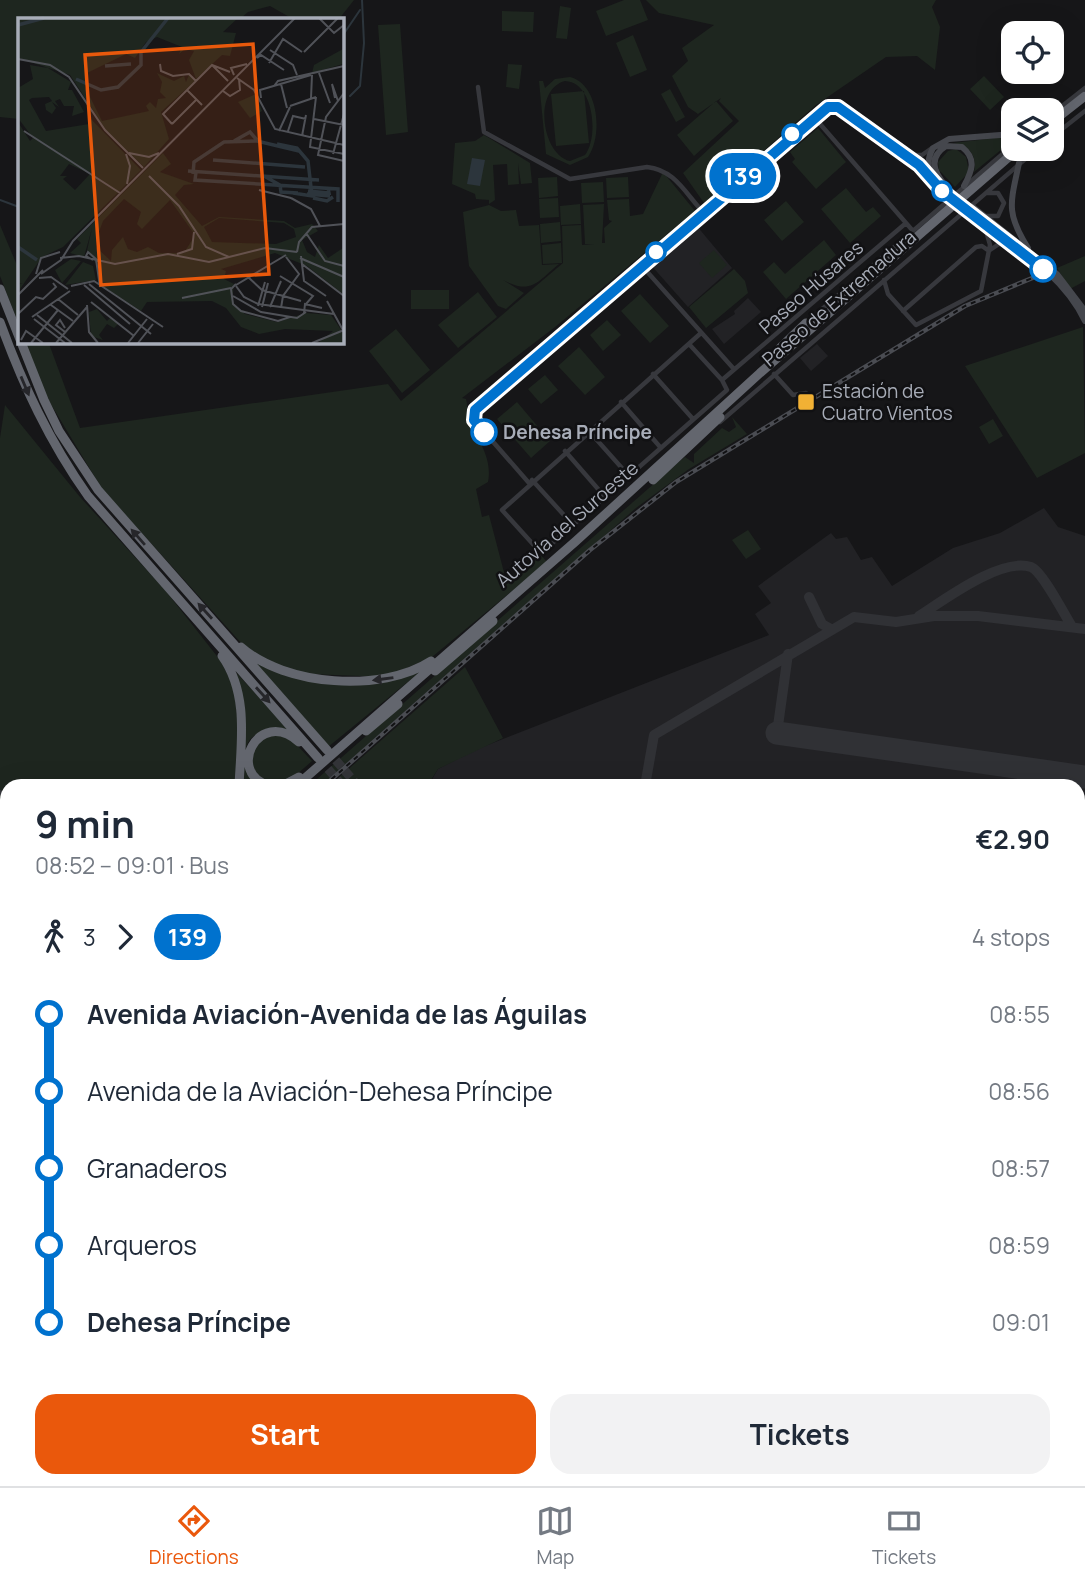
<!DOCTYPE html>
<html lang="en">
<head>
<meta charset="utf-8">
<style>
  :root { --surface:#fff; --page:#f2f2f3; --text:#1f2937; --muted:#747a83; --line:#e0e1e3; --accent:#ea580c }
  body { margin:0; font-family:Manrope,sans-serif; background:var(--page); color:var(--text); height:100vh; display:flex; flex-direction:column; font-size:26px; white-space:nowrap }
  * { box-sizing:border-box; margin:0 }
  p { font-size:23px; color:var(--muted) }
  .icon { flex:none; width:38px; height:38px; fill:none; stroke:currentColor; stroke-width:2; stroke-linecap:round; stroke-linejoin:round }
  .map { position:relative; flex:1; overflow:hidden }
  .panel { position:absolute; left:0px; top:779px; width:1085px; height:709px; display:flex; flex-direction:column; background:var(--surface); border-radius:21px 21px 0 0; box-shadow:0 7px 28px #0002 }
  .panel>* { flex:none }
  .badge { padding:0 14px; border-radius:23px; font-size:24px; line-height:46px }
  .controls { position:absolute; left:1001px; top:21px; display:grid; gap:14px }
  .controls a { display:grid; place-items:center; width:63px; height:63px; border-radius:14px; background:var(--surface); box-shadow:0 7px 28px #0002; font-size:35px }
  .map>.badge { position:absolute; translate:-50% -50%; box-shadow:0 0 0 4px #fff }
  .legs { display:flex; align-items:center; gap:10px; height:77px; padding:0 35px; font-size:23px }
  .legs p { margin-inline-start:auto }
  .head { display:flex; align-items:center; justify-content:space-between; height:119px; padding:0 35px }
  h1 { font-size:38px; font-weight:700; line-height:52px }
  .action { display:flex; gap:14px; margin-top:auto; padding:14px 35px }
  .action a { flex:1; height:80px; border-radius:21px; background:var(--accent); color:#fff; font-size:28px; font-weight:700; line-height:80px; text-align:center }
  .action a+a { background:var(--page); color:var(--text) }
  ul { padding:0 35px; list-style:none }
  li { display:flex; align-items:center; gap:24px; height:77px; font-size:26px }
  li i { display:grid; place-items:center; width:10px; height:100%; margin:0 9px; background:currentColor }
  li i::after { content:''; width:18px; height:18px; margin:-9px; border:5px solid; border-radius:50%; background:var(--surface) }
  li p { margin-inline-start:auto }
  li:first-child i { background:linear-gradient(#0000 50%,currentColor 0) }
  li:last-child i { background:linear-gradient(currentColor 50%,#0000 0) }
  .tabs { display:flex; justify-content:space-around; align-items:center; height:98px; border-top:2px solid var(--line); background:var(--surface); font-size:19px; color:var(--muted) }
  .tabs a { display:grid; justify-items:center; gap:4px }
  .tabs .current { color:var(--accent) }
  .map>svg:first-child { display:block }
  .built { fill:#222225 }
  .green { fill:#1e261f; fill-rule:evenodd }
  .water { fill:#2c353c }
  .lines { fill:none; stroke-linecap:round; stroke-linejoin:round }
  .stream { stroke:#2c353c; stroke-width:2 }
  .taxiway { stroke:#303135; stroke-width:10 }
  .runway { stroke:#303135; stroke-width:23 }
  .motorway-tunnel { stroke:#333438; stroke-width:9; stroke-dasharray:9 4.5; stroke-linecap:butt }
  .minor { stroke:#37383d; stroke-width:4.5 }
  .secondary { stroke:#45474d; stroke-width:6 }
  .motorway { stroke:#63666e; stroke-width:9 }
  .rail-casing { stroke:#4a4c52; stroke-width:4.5 }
  .rail { stroke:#111113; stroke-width:2; stroke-dasharray:5; stroke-linecap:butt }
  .oneway { fill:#26262a }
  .line-1-casing { stroke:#fff; stroke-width:16 }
  .line-1 { stroke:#0072ce; stroke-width:10 }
  .stop-1-dot { fill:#fff; stroke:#0072ce; stroke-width:3.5 }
  .poi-dot { fill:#f2b134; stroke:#111113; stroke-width:2.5 }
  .labels { text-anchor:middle; stroke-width:5; stroke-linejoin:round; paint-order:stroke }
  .street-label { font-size:19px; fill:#a8adb8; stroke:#111113 }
  .poi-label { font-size:19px; fill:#a8adb8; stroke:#111113; text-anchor:start }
  .stop-label { font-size:19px; font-weight:bold; fill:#a8adb8; stroke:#111113; text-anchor:start }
  .inset-river { fill:none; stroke:#2c353c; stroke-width:3.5 }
  .inset-road { fill:none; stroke:#505258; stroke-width:2 }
  .view { fill:#e8590c; fill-opacity:0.15; stroke:#e8590c; stroke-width:3.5 }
  .inset-edge { fill:none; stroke:#a8adb8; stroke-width:3.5 }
</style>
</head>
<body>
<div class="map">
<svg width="1085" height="1486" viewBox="0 0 1085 1486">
  <rect width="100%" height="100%" fill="#161618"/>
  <!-- built -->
  <path class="built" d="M696,225L732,268L688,307L650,264Z
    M748,298L761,312L724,344L712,329L735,314L734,311Z
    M817,344L828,356L811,371L800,358Z
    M1044,508L1058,527L1085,536V958L1078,954V786H455L431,781L438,769L475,750L769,635L755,614L771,603L758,586L831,533L836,539L847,537L861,560L872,557L892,586L953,548L1000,533Z
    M1078,1147L1085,1148V1292H1078Z
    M1085,1354V1417L1078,1421V1355Z
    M800,1480L978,1481L966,1486H798Z"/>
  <!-- green -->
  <path class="green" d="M0,0H354L339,19H293L270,6L248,12L240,19H19V119L0,117Z
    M624,0H640L648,20L606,36L596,11Z
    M646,0H936L932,7L940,27L935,70L917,56L886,57L816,105L704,203L683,173L739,121L719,101L721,98L698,114L688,107L672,76L688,61L682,48L714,25L659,13Z
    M560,6L571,8L567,39L556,38Z
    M502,11L534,12L533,32L502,31Z
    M400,24L408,132L386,135L378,25Z
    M633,35L647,70L630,77L616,43Z
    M508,64L522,65L519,89L506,87Z
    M984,76L1004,97L990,110L970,89Z
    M570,77C599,84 603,136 588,157L570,165L546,154L539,81H543L545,88L555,79ZM565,81C594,82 599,137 585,155L570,161C541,154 533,89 565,81Z
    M670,89L685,117L676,122L661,94Z
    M584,91L589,143L556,146L551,94Z
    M716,101L733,121L694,156L677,135Z
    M818,128L846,162L816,189L792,162L795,159L790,152Z
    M484,135L530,163L532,183L521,184L518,163L519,184L508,185L507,164L493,165L495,200L489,204V200L476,199L475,194L452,184L455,143L475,141Z
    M1013,136V140L974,172C977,155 970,146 953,143Z
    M956,149L966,157L969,172L955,187L939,170L938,162L948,151Z
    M663,172L695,211L555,327L462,398L466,399C468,406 466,410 468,416C476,439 493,456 488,482L476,489L482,517L489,515L506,580L539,553L547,562L432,657L386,677L309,674L271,664L243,645L102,489L46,396L25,341H48L80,428L388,384L401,401L563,263L562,226L581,225L582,245L594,244H585L583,205L604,204L602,243H605L604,228L612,221L609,220L607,200L629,199L630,216L643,214Z
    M557,177L558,196L539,198L538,178Z
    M628,177L629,197L607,198L606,178Z
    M603,182L604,202L582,203L581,183Z
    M846,188L866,212L873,207L881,216L850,243L821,209Z
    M558,198L559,217L540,218L539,199Z
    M786,201L804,222L782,241L764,220Z
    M580,204L581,224L561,225L560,206Z
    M489,205L501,211L516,210L519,226L539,225L542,265L559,264C537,282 532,295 503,280L524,293L506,309L498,306L469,266L463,212Z
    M560,222L561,241L541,243L540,224Z
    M0,225L19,270V325L0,276Z
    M824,240L836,255L786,299L763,272L774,262L785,274Z
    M561,243L562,263L543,264L542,245Z
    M714,250L727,265L712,278L699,263Z
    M1085,256V281L1070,289L1057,268Z
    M734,269L745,281L748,293L706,328L689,307Z
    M411,290H449V309H411Z
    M478,292L497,317L458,348L438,325Z
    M640,294L669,326L650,343L621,311Z
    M607,320L621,335L603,351L590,335Z
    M1083,327L1085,453L1037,478L965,366Z
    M396,329L430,370L402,393L369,351Z
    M579,347L605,377L585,395L558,366Z
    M545,375L558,390L541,404L528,389Z
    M517,402L550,441L531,458L497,419Z
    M5,405L80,497L165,590L220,660L233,685L239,711L236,786H7V1030L0,1036V438Z
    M732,417L747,434L689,469L636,508L321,786H309L681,460L685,457L694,463V454L722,428L729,432L736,427Z
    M993,419L1003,436L989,444L979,427Z
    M748,530L761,549L746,559L732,540Z
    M252,659C312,675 373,700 431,663L328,747Z
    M465,667L503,738L438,769L431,780L455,786H329Z
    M233,669L289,730C272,727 243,732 246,755C248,765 257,777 261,786H243Z
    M278,733L295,743L312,761C304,768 295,777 286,782C264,792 240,761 258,743C262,738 272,736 278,733Z
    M7,1074V1132L0,1155V1079Z
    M0,1251L7,1259V1332L0,1329Z
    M1078,1292H1085V1354L1078,1355Z
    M0,1339L2,1353L7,1354V1480L800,1481L798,1486H0Z
    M1078,1448L1085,1452V1486H1052L1055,1481L1078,1480Z"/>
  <!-- water -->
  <path class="water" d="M472,158L485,160L480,186L467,184Z"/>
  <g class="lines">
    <!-- stream -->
    <path class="stream" d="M341,38L360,10
      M350,96L360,86L364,43L362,0
      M0,200L19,207"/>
    <!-- taxiway -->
    <path class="taxiway" d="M809,597L822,624L831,629
      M919,616C944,600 1001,557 1031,567C1042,571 1064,614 1071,625
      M777,733L788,654
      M645,786L654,735L854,617L896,622L934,616H978L1085,629
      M1078,906L1085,907"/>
    <!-- runway -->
    <path class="runway" d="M777,733L1085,777
      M1078,855L1085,856"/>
    <!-- motorway-tunnel -->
    <path class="motorway-tunnel" d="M327,750L358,786
      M319,759L343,786"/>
    <!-- minor -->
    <path class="minor" d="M478,87L484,132L570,179L647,167C675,170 685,193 703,212
      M1052,114L1085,88
      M812,117L828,107H839L929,173
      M814,117L913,231
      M1052,137L1085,111
      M986,193H998L1004,203L998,216H986
      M990,250L999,244H1011
      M642,266L733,368
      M884,280L888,294L916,325L981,291L990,245L984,224
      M903,311L976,247L982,246L989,251
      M807,322L1013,145
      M701,333L502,510L541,553L727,390L722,380
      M689,344L722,380L906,223
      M653,374L693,419
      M774,374L793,395L806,393
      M621,402L661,448
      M720,422L1037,149
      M588,430L629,476
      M565,451L605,497
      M532,480L573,525
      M529,483L474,420V412L826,103L839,102L912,155H922L932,148
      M0,792L7,797
      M1078,950L1085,953
      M1078,1427L1085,1423
      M1004,1480L1006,1486
      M981,1486L992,1480"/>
    <!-- secondary -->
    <path class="secondary" d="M1019,163C1011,202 1005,212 1028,248
      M952,192C938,179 924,160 946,146L962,147C977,159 972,171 964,186
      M948,195C932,182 922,168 933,148L949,139L1013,134
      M973,207L1057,274L1085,311
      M969,211C1010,244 1062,272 1085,321"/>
    <!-- motorway -->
    <path class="motorway" d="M1052,122L1085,96
      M0,289L44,400L59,431L98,490L327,750
      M0,322C23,385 49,441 88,496L318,758
      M779,349L806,323
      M653,480L720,417
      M241,647C285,686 382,693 431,661
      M222,656C249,694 241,742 239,786
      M435,671L493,621
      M366,731L398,704
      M270,786C225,774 258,706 299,742
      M282,786L299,777
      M296,786L576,541L760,373L1018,149
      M0,1043L7,1037
      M0,1054L7,1048
      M1078,1327H1085
      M0,1335L7,1337
      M1078,1341H1085
      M0,1344L7,1346"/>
    <defs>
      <path id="rail" d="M324,786L590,550L676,482L965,306L1042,274
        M0,1075L7,1069"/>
    </defs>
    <!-- rail casing -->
    <use href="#rail" class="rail-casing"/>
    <!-- rail -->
    <use href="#rail" class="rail"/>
  </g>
  <!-- one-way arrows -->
  <defs><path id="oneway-solid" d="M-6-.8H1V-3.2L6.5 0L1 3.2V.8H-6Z" transform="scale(1.75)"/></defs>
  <g class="oneway">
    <use href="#oneway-solid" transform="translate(25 386) rotate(67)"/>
    <use href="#oneway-solid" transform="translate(138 537) rotate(-131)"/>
    <use href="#oneway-solid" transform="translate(205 611) rotate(-132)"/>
    <use href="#oneway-solid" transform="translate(383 679) rotate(172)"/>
    <use href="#oneway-solid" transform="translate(263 695) rotate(48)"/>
  </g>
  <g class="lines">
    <defs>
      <path id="line-1" d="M484,432L474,420L475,410L828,107H838L919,165L942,191L1043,269"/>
    </defs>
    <!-- line-1 casing -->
    <use href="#line-1" class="line-1-casing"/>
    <!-- line-1 -->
    <use href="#line-1" class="line-1"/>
  </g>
  <!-- markers -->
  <g class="stop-1-dot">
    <circle cx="792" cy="134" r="9"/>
    <circle cx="942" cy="191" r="9"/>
    <circle cx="656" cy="252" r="9"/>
    <circle cx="1043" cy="269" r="12"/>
    <circle cx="484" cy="432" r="12"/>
  </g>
  <rect class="poi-dot" x="797" y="393" width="18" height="18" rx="3.5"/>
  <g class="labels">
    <!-- street labels -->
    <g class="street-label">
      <text transform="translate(811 287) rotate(-41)" y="7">Paseo Húsares</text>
      <text transform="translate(839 298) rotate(-41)" y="7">Paseo de Extremadura</text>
      <text transform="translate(567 524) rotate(-41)" y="7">Autovía del Suroeste</text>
    </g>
    <!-- poi labels -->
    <g class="poi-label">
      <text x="822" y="398">Estación de<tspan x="822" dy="22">Cuatro Vientos</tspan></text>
    </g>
    <!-- stop labels -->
    <g class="stop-label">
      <text x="503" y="439">Dehesa Príncipe</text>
    </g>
  </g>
  <!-- overview -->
  <g transform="translate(18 18)">
    <rect width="326" height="326" fill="#161618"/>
    <path d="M0,0H220L205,14L218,15L212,38L204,37L178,61L171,42L176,33L167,31L161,36L164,29L139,19L128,24L117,40L108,36L67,56V69L84,103L131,93L128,88L132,84L138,90L140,81L148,80L142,74L144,64L139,55L156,63L166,58L168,64L171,57L177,63L143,94L151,121L126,149L88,112L52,57L0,40ZM325,31V46L294,55L296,47ZM12,47L30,50L53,64L50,72H54L66,94L54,98L56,88H46L42,81L37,83L41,89L34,84L38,90L34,96L28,92L27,86L34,83L31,79L14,80L11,82L28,113L71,106L72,100L123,152L45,229L24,239L0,274V266H5L0,265V104L12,123L15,120L0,100V70L15,61ZM51,146L72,156L57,172L45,161L49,158H42ZM238,76L244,93L232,100L220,84ZM145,135L153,146L142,154L176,166L166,167L157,177L184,208L201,199L266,203L277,210L294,206L300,213L284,222L289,234L297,239L301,227L310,240L325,230V276L289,248L257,235L203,251L208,253L206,261L216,266L214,284L227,296L259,304L288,295L313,297L326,316L325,325H300L315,313L267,311L241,316L223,309L208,290L194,283L129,284L123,293L81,266L80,248L69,233L74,210L66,239L52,235L63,225L59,221ZM106,181L123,194L119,206L124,211L152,182L177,217L166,235H141L130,229L119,234L110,231L105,219L94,232L93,243L78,229V222L85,203ZM201,200L266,205L276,211L278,219L258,226L194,224L186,209ZM53,241L63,243L44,265L37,252ZM65,244L75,248L78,262L47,267ZM79,291L89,303L92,300L100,306L96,310L89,306L81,317L85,322L73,318L71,294Z" fill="#1e261f" fill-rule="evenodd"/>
    <path class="inset-river" d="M0,7L26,0M87,48L113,46M58,61L83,72L100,69L123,47V34L150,0M216,123L232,114L239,122M259,126L279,130L290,143L294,178L275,175M195,142L287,149M170,153L301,162M178,154L177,162L320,171V184M175,156L176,144L206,124L239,123L281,133M246,158L262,167L263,174L280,175M290,173L311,175L310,170M289,176L312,178M295,180L309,183L315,179M0,229L19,242"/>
    <path class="inset-road" d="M301,0L316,15L326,7M252,32L275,47L279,57M286,34L320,0M239,40L243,37L266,52M0,41L32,47L51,59L87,112L125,150M251,45L265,21L284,34M142,46L143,53L155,58L171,56L178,63M194,47L210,63M301,55L312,85M216,57L213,50L229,46M219,60L236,72L257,111L326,127M263,66L269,90M256,68L260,63L326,48M169,72L184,87M205,73L212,78L222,72L221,61M326,75L308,99L300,137L326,143M298,79L292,129L326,136M243,80L242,72L293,57M293,80L294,57M317,80L314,66L320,83M272,88L298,79M296,101L326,107M154,106L145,96L194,47L212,54M154,106L179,81M6,113L102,175M261,113L272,89M270,113L275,98L288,101M284,118L288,97M111,135L131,139L141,135M108,136L112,148L109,166M315,136L326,96M131,158L161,188L188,229L211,239M241,172L273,180M273,180L293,191L302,208M288,215L307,243L326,248M279,234L281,224L294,209L326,206M159,236L174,231L176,214M283,238L286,263L308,278M42,240L61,238L97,246L150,236L191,244L247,230L279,234M282,240L326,259M75,242L68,238L70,234L78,241L82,269M284,246L326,278M18,256L23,240L42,234M23,256L43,242L55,223L277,0M262,258L295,278L288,286M230,259L244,272L283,283M21,260L33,259L50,271M71,266L133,316M218,266L213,271L215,286L223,293L260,303L272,299M66,267L112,306M218,267L268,237M53,268L76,263L145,309M218,268L226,279L240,286L316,296M0,277L25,252M215,278L243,294L279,300L288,294M164,280L213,270M40,281L60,297M309,283L326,314M73,284L116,318M33,287L55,303M69,287L71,314L80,325M240,288L247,264M244,289L250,265M252,289L263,263M263,290L265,278L281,256L268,239M286,295L287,286L304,290M0,296L18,279L25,281L38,269L35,265M19,297L54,325M14,299L52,273M16,301L47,325M47,314L38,307L42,302L47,310M3,322L8,313L25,325M13,325L40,292M38,325L69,289M110,325L129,301M120,325L135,306M294,325L326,312"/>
    <path class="view" d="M235,26L251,256L83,267L67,37Z"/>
    <rect width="326" height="326" class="inset-edge"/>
  </g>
</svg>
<div class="controls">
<a><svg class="icon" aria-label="locate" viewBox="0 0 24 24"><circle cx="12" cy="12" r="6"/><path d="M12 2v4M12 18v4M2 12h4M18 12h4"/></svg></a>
<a><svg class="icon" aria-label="layers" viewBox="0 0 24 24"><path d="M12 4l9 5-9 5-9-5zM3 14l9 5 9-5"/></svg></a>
</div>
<b class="badge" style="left:743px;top:176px;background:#0072ce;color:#fff">139</b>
<section class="panel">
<div class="head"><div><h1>9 min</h1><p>08:52 – 09:01 · Bus</p></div><b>€2.90</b></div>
<div class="legs"><svg class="icon" aria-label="walk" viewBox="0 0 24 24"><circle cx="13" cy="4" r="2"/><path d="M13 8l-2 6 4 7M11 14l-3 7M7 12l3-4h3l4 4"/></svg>3<svg class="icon" aria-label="forward" viewBox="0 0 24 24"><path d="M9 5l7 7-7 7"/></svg><b class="badge" style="background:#0072ce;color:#fff">139</b><p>4 stops</p></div>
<ul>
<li><i style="color:#0072ce"></i><b>Avenida Aviación-Avenida de las Águilas</b><p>08:55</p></li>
<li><i style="color:#0072ce"></i><span>Avenida de la Aviación-Dehesa Príncipe</span><p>08:56</p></li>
<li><i style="color:#0072ce"></i><span>Granaderos</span><p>08:57</p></li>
<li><i style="color:#0072ce"></i><span>Arqueros</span><p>08:59</p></li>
<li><i style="color:#0072ce"></i><b>Dehesa Príncipe</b><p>09:01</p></li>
</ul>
<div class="action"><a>Start</a><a>Tickets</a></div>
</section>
</div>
<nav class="tabs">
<a class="current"><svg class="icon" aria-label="directions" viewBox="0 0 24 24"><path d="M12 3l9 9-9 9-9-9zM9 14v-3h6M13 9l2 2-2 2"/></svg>Directions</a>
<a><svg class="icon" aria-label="map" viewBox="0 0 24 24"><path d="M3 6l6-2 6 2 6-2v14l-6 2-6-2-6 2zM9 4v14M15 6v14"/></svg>Map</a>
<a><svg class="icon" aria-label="tickets" viewBox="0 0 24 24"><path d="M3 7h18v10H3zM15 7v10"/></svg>Tickets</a>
</nav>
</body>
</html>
